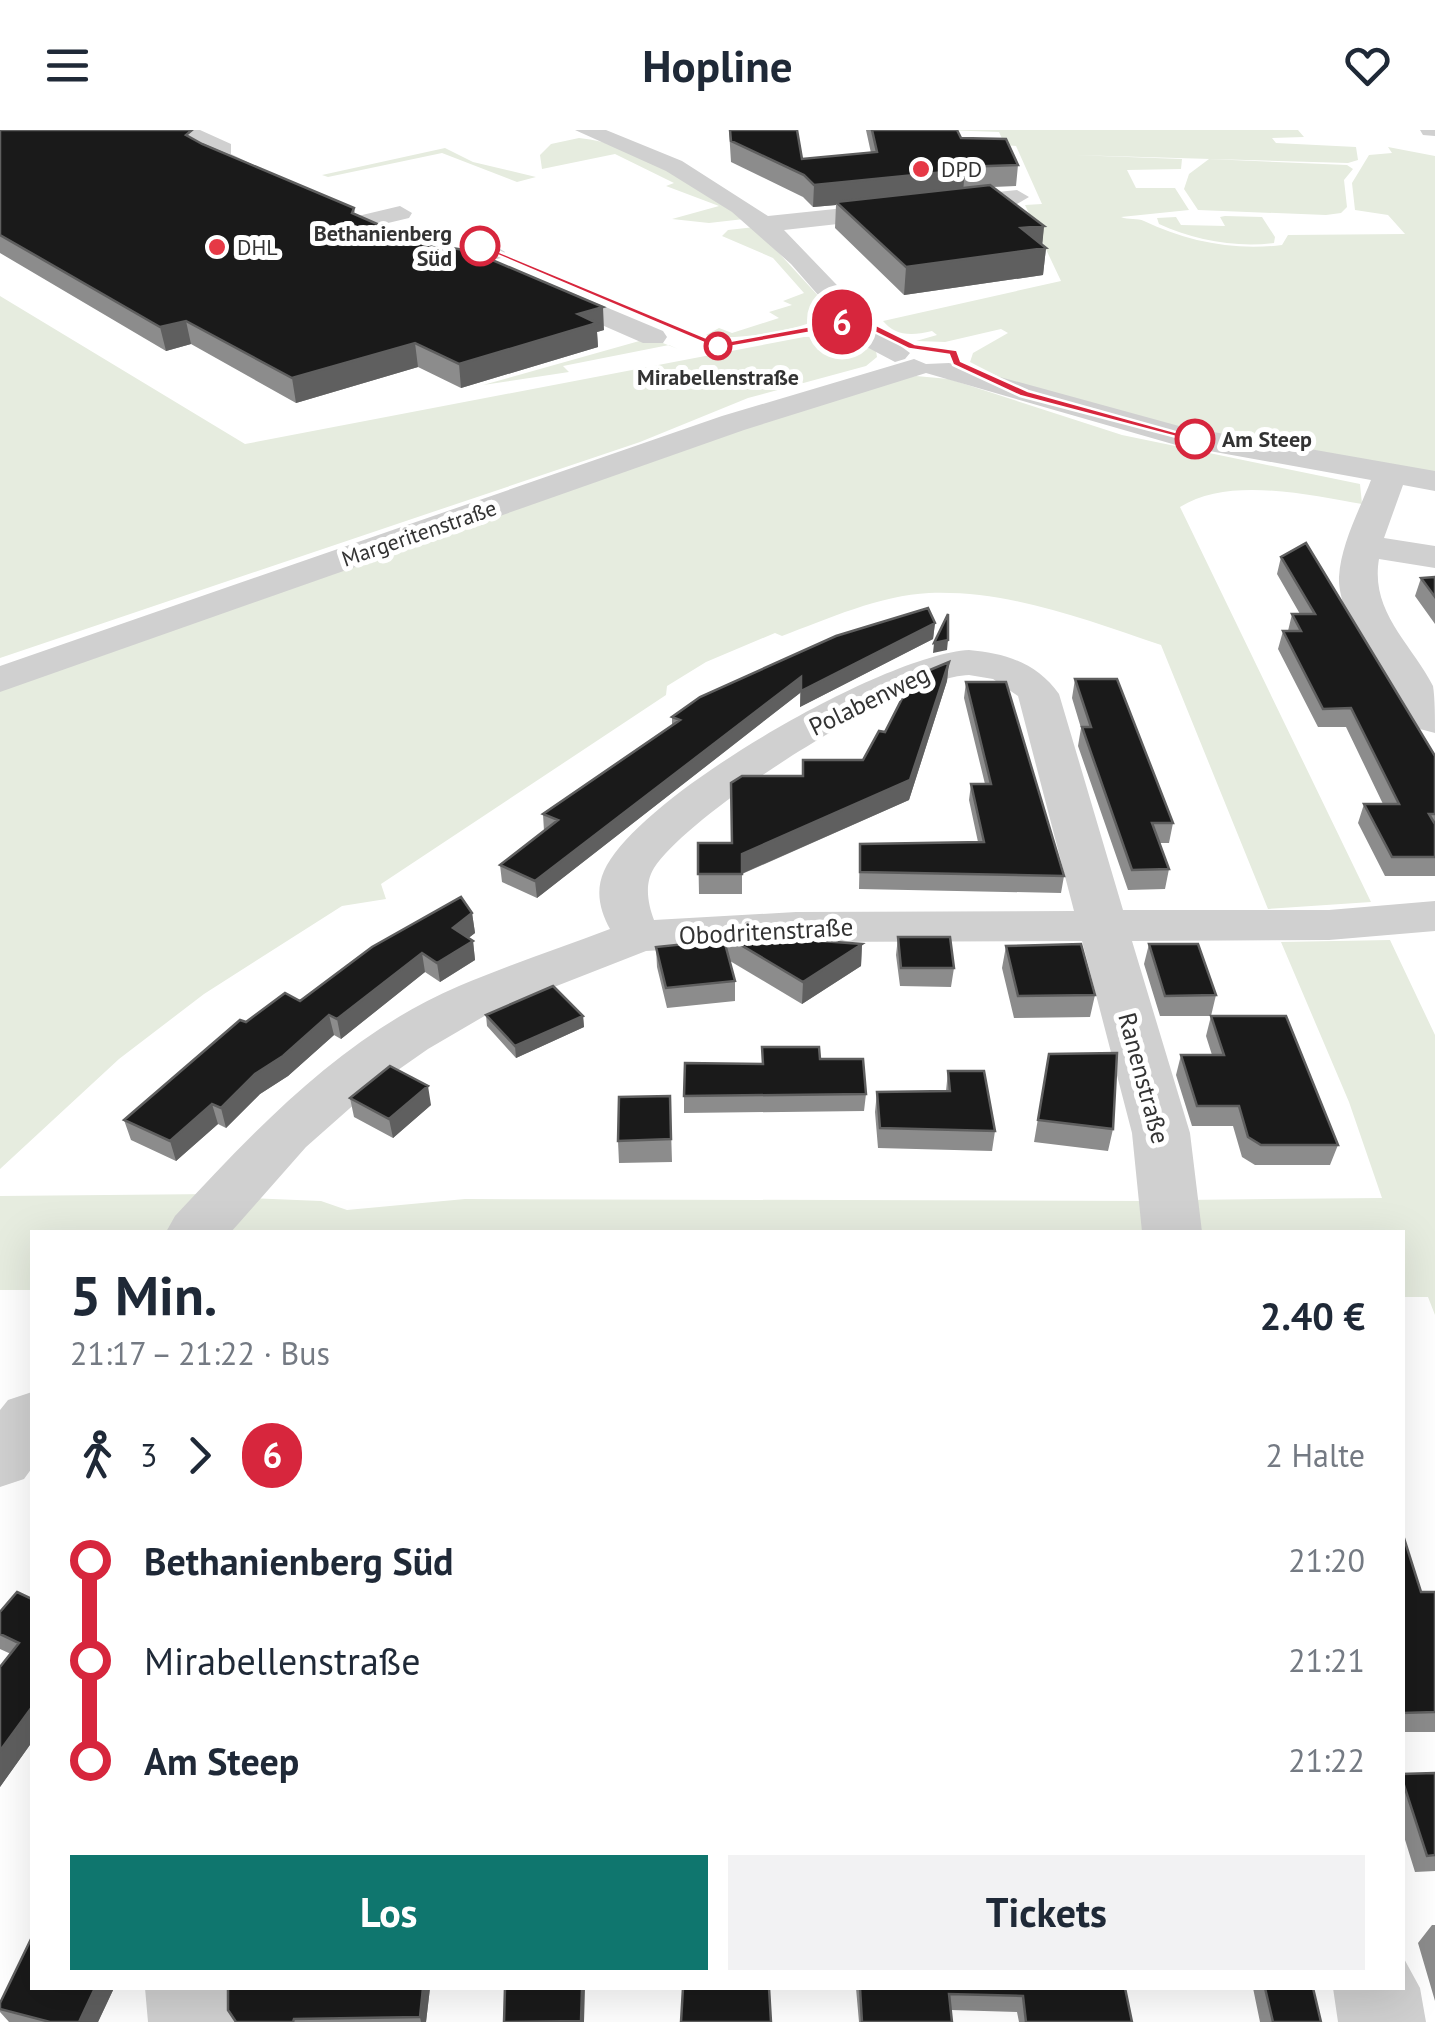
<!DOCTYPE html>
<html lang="de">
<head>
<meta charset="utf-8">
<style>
  :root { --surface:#fff; --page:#f2f2f3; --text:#1f2937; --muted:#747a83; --accent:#0f766e }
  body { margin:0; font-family:"PT Sans",sans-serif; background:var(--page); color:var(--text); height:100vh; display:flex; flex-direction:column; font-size:38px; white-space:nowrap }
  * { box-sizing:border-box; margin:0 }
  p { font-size:32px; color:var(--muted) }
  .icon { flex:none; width:55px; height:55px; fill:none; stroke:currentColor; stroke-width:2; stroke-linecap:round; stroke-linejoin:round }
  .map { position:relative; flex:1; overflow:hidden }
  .sheet { position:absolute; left:30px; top:1100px; width:1375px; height:760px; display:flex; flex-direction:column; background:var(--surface); border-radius:0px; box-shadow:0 10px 40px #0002 }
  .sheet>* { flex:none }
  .badge { padding:0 20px; border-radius:32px; font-size:35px; line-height:65px }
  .map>.badge { position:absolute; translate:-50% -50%; box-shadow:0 0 0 5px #fff }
  .legs { display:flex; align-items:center; gap:15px; height:110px; padding:0 40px; font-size:32px }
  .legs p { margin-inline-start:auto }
  .headline { display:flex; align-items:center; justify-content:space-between; height:170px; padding:0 40px }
  h1 { font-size:55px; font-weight:700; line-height:75px }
  .action { display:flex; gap:20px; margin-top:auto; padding:20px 40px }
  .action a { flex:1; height:115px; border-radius:0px; background:var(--accent); color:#fff; font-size:40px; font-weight:700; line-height:115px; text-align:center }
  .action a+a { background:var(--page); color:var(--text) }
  ul { padding:0 40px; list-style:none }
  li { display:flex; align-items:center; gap:35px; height:100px; font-size:38px }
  li i { display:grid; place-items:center; width:15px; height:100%; margin:0 12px; background:currentColor }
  li i::after { content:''; width:25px; height:25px; margin:-12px; border:8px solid; border-radius:50%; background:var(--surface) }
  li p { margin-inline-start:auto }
  li:first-child i { background:linear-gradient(#0000 50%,currentColor 0) }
  li:last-child i { background:linear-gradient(currentColor 50%,#0000 0) }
  header { display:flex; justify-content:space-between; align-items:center; height:130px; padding:0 40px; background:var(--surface); font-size:45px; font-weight:700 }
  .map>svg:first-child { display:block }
  .green { fill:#e6ecdf }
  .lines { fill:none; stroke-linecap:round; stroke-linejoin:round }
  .minor { fill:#d0d0d0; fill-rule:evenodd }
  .wall { fill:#8c8c8c }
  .shaded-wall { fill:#5f5f5f }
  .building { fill:#1a1a1a; stroke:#5f5f5f; stroke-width:2.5 }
  .line-1 { fill:#d7263d; stroke:#fff; stroke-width:2.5 }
  .poi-dot { fill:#e63946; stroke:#fff; stroke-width:4 }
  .stop-1-dot { fill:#fff; stroke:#d7263d; stroke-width:5 }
  .labels { text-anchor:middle; stroke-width:10; stroke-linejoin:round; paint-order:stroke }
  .far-poi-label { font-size:22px; fill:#333; stroke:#fff; text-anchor:start }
  .far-stop-label { font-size:22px; font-weight:bold; fill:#333; stroke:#fff; text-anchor:end }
  .far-street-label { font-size:22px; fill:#333; stroke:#fff }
  .street-label { font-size:25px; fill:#333; stroke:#fff }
</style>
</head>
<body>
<header><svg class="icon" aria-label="menu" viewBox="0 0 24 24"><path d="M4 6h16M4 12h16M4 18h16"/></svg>Hopline<svg class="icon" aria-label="heart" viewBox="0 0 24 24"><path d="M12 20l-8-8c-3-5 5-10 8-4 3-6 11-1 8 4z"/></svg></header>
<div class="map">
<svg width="1435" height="1892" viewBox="0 0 1435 1892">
  <rect width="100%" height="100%" fill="#fff"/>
  <!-- green -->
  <path class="green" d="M943,0H1298L1304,7L1272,8L1276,13L1356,17L1358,30L1348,33L1073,25L1182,29L1181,39L1127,40L1136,58H1175L1189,80L1121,87C1128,90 1138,88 1144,91C1186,111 1233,121 1282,115L1288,105L1405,104L1388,85L1355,80L1352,53L1369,25L1392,23L1388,17L1435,26V346L1181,297L1015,255L970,232L973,223L1008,203L1001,199L945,212L916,211L937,205L932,201C908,207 894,204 883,191L1061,151L1025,75L1042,74L1016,16L1005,15L999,2Z
    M579,8C639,13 694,58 744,89L709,93L672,89L719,76L666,56L674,53L615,24L542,39L540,25L551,14Z
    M445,18L473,32L536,47L517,52L442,23L328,47L322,45Z
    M1209,29L1347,35L1353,39L1344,50L1347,77L1341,83L1326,85L1198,80L1184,59L1189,44Z
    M1176,87L1181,95L1225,96L1220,87L1225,86L1262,87L1275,107L1274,113C1236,118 1193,110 1159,94L1157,88Z
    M755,97L833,182C813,198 731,213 706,205L719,198L732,203L779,188L769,182L792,175L783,171L804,163L773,128L722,106L728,100Z
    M0,166L245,314L804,207L850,206L876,221L877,227L866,236L748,268L640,312L0,528Z
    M650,208L678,219L669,215L563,236L569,242L483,255Z
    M916,246L949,249L1122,305L1360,354L1362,374C1308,365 1229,346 1180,377L1371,772L1268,779L1161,515C1086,490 1010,460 929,463C881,465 827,489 782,506L775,503L706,532L667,556L666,565L381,754L386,769L342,776L204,864L119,929L0,1039V557L848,259Z
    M1390,810L1435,905V1185L1428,1167H1403L1402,1102H1191L1181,1070L1382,1068L1349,972L1281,812Z
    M214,1064L180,1102H32V1160H0V1066Z
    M246,1068L321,1071L347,1080L465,1069L1148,1071L1157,1102H216Z"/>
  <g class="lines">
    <!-- minor -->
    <path class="minor" d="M172,0H200L231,14V24L291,53L279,60L271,58L207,30V20Z
      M575,0H606L682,31L768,86L1017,60L1029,67L1017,74L784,100L883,203L910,223L905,229L895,232L861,214L791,134L732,82L666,41Z
      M1420,0H1435V6L1423,5Z
      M400,76L412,83L409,88L367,98L355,91L358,86Z
      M492,114L505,122L501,128L458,138L445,130L449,124Z
      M534,147L663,201L667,207L663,213H643L524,161L520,155L524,149Z
      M914,229L926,234L949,233L1179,296L1435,341V361L1403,355L1384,408L1435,416V438L1379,429C1370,482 1411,513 1433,556C1435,568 1435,589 1435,603L1420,599C1395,563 1337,491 1339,447C1341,414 1359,381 1371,350L1176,315L926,243L744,300L0,562V536L722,286Z
      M969,520C1005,523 1037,533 1059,564L1123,780H1329L1435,771V801L1329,810L1132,811L1190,1003L1202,1102H1142L1132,1003L1082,811L796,812L646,821L493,881L428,919L375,956L306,1017L231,1102H166L175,1086C258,997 344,905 459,856C508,835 560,818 610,799C600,781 595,761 604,741C638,665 886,524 969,520ZM969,545L993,549L1018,566L1074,781L796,782L654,790C648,774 644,754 654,738C691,681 901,547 969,545Z
      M32,1262V1338L24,1349L0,1357V1280L8,1270Z
      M1402,1825L1420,1858L1426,1892H1338L1333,1858H1402Z
      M145,1858H232L236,1892H148Z"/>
  </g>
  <!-- wall -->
  <path class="wall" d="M0,0L195,10L354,78L355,84L604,200L597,202L598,217L461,258L418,237L296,273L191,214L166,221L0,123Z
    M729,0H797L802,29L871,23L866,0H957L961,8L1018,35L1016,56L993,57L1044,96L1042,114L1046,118L1043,145L904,165L835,98L836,75L813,77L803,67L731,32Z
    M1281,427L1435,626V746H1385L1358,693L1364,674H1383L1346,597H1318L1278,519L1283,501H1288L1292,484H1300L1277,444Z
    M1435,447V494L1415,466L1421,448Z
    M935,493L933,509L800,577V563L537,768L502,752L500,735L544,701L543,684L672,595V587Z
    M949,532L947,551L909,670L742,744V764H699L698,713H731L802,646L803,630H863L885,602Z
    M1075,549L1173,693L1169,713H1159L1169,739L1165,759L1128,760L1078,616L1081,598L1072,568Z
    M966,552L1064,746L1061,763L859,759L860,714L978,712L969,670L971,654H985L964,568Z
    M472,783L475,803L468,808L473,811L475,830L440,852L425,842L341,909L334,905L288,946L260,964L226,998L218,994L176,1031L131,1010L124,990L246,892L300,871Z
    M719,802L862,814L861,836L802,874L730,831L735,851V871L667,878L657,837L656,817L719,810Z
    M898,807L954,838L951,857L900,856L896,825Z
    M1149,814L1216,865L1211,886H1160L1144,834Z
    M1006,816L1095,865L1090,887L1014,888L1002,838Z
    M486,885L583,886L584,897L516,928L487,896Z
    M1211,886L1338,1015L1330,1035H1255L1242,1027L1233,996H1192L1176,945L1181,925H1212L1206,906Z
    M1049,924L1113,999L1108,1021L1034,1012Z
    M820,929L866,964L864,981L684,983V966L762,934Z
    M948,941L995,1001L992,1021L878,1018L875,982L877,962L946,961Z
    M670,966L672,1032L619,1033L618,1011Z
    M350,968L431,975L393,1008L354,987Z
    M1402,1402L1421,1462H1435V1602H1402Z
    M32,1469V1612L0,1657L11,1524L0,1519V1482Z
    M1435,1643V1741L1415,1742L1402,1700V1644Z
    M1432,1795H1435V1871L1418,1813Z
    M114,1858L98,1892H9L0,1882V1873Z
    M430,1858L426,1892H235L228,1880Z
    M856,1858H1125L1132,1892H1019L1017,1882L951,1880L952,1892H859Z
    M1253,1858H1313L1321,1892H1260Z"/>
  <!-- shaded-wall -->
  <path class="shaded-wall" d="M965,40L963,62L836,72V75L813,77L814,55Z
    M1044,96L1042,118H1046L1043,145L904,165L906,137L1021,98Z
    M603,177L604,200L597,202L598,217L461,258L459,234L578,184Z
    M186,191L191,214L166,221L160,197Z
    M415,213L418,237L296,273L292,248Z
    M935,493L933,509L800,577L801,561Z
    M948,510L947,520L933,523L934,513Z
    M949,532L947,551L909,670L741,744L742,724L910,650Z
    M801,547L800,563L537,768L535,751Z
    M472,783L475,803L456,818L453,798Z
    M473,811L475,830L440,852L437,833Z
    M862,814L861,836L802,874L803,852Z
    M422,823L425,842L341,909L337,889Z
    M329,885L334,905L288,946L260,964L226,998L221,978L255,944Z
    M583,886L584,897L516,928L515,916Z
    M428,956L431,975L393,1008L389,989Z
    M212,974L218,994L176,1031L170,1011Z
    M32,1577V1612L0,1657V1621Z
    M95,1858H114L98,1892H79Z
    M423,1858H430L426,1892H421L420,1887Z
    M582,1858H585L584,1892H581Z"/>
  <!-- building -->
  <path class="building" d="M0,0H192L186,5L202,14L354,78L352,83L393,101H408L445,117L471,121L603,177L578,184L597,193L459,234L415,213L292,248L186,191L160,197L0,105Z
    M730,0H797L802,29L877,22L872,0H957L961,8L1006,9L1018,35L962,37L965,40L814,55L804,45L731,11Z
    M990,55L1044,96L1021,98L1046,118L906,137L836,72Z
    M1306,413L1435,626V684H1429L1435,694V727H1392L1364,674H1399L1351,578L1323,579L1283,501H1301L1292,484H1315L1281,427Z
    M1435,447V467L1421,448Z
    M928,478L935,493L801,561V547L535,751L500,735L558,690L543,684L680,590L672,587L700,567L836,506Z
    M948,484V510L934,513Z
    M949,532L910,650L742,724V744H698V713H732L731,653L742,646H803V630H863L879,601L885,602L913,547Z
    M1075,549H1117L1173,693H1152L1169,739L1132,740L1082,597H1091Z
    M966,552H1006L1064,746L860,742V714L984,712L971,654H991Z
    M461,767L472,783L453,798L473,811L437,833L422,823L337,889L329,885L283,926L255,944L221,978L212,974L170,1011L124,990L240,890L246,892L285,863L300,871L372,817Z
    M719,802H821L822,811L862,814L803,852Z
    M898,807H950L954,838H901Z
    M724,810L735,851L666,858L656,817Z
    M1081,814L1095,865L1018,866L1006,816Z
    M1149,814H1198L1216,865L1165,866Z
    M553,856L583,886L515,916L486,885Z
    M1211,886H1286L1338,1015H1261L1248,1007L1239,976H1197L1181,925H1224Z
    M762,917H819L820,929H863L866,964L684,966L685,933L763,934Z
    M1117,923L1113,999L1038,990L1049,924Z
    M390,936L428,956L389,989L350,968Z
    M948,941H984L995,1001L880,998L877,962L950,961Z
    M670,966L671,1009L618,1011L619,967Z
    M1402,1402L1421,1462H1435V1582L1402,1583Z
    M17,1462L32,1469V1577L0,1621V1537L19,1513L0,1504V1482Z
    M1435,1643V1725L1427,1726L1402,1649V1644Z
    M32,1807V1858H95L79,1892H50L0,1879V1873Z
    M228,1858H423L420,1887L294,1889L293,1892H236L228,1880Z
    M505,1858H582L581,1891L504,1892Z
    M683,1858H769L771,1892H681Z
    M860,1858H1125L1132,1892H1026L1023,1866L949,1864L952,1892H862Z
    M1265,1858H1313L1321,1892H1273Z"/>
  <!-- line-1 -->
  <path class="line-1" d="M483,115L719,213L860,187L915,214L957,220L961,231L1028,261L1201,309L1195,312L1020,266L953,235L949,225L909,219L858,194L718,219L476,116Z"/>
  <!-- markers -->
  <g class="poi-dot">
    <circle cx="921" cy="39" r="10"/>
    <circle cx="217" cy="117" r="10"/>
  </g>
  <g class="stop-1-dot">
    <circle cx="480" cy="116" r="18"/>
    <circle cx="718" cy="216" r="12"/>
    <circle cx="1195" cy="309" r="18"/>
  </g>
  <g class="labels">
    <!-- far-poi labels -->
    <g class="far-poi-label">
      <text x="941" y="47">DPD</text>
      <text x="237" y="125">DHL</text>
    </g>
    <!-- far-stop labels -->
    <g class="far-stop-label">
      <text x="452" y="111">Bethanienberg<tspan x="452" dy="25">Süd</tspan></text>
      <text x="718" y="255" text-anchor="middle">Mirabellenstraße</text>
      <text x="1222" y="317" text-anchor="start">Am Steep</text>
    </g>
    <!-- far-street labels -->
    <g class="far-street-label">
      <text transform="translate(419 403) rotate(-19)" y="8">Margeritenstraße</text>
    </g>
    <!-- street labels -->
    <g class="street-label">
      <text transform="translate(869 570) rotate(-26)" y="9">Polabenweg</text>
      <text transform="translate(766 801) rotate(-3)" y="9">Obodritenstraße</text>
      <text transform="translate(1144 948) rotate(75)" y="9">Ranenstraße</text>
    </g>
  </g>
</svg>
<b class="badge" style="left:842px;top:192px;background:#d7263d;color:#fff">6</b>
<section class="sheet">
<div class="headline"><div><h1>5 Min.</h1><p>21:17 – 21:22 · Bus</p></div><b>2.40 €</b></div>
<div class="legs"><svg class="icon" aria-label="walk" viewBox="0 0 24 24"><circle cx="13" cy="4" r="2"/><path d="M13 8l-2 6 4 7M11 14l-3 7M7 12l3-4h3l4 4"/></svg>3<svg class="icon" aria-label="forward" viewBox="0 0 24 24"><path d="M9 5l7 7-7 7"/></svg><b class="badge" style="background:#d7263d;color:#fff">6</b><p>2 Halte</p></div>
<ul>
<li><i style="color:#d7263d"></i><b>Bethanienberg Süd</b><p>21:20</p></li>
<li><i style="color:#d7263d"></i><span>Mirabellenstraße</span><p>21:21</p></li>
<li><i style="color:#d7263d"></i><b>Am Steep</b><p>21:22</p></li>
</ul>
<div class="action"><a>Los</a><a>Tickets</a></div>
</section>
</div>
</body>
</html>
